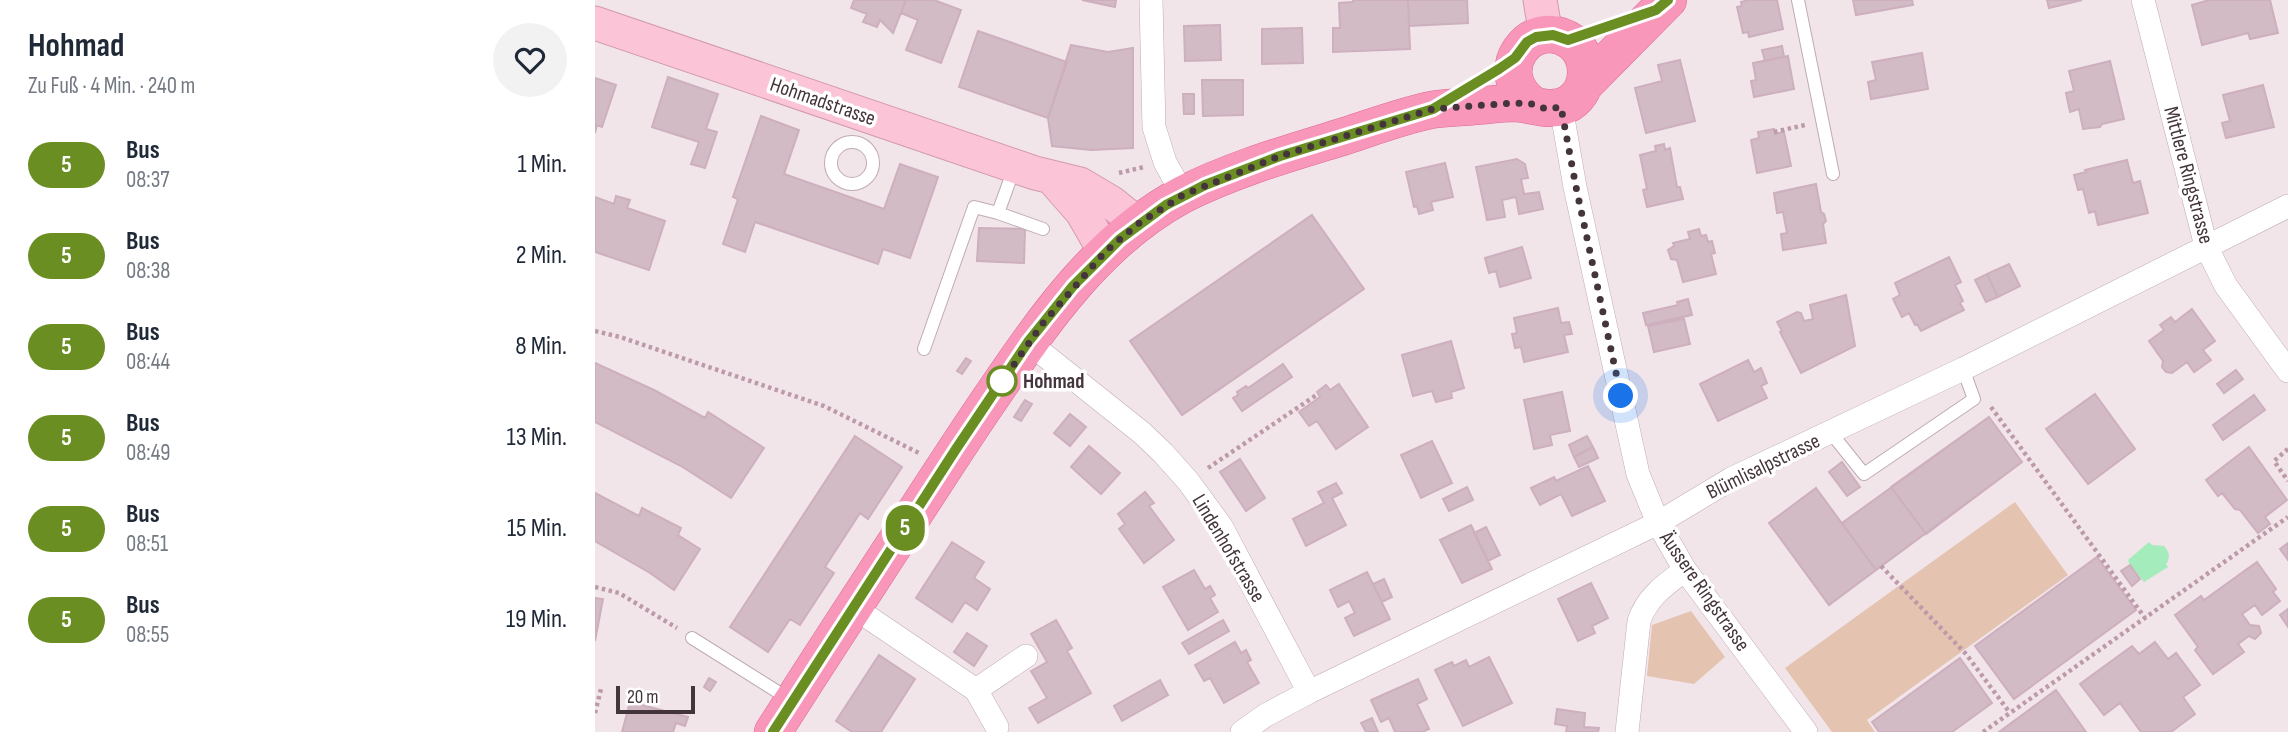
<!DOCTYPE html>
<html lang="de">
<head>
<meta charset="utf-8">
<style>
  :root { --surface:#fff; --page:#f2f2f3; --text:#1f2937; --muted:#747a83 }
  body { margin:0; font-family:"Sofia Sans Condensed",sans-serif; background:var(--page); color:var(--text); height:100vh; display:flex; flex-direction:column; font-size:26px; white-space:nowrap }
  * { box-sizing:border-box; margin:0 }
  p { font-size:23px; color:var(--muted) }
  .icon { flex:none; width:38px; height:38px; fill:none; stroke:currentColor; stroke-width:2; stroke-linecap:round; stroke-linejoin:round }
  .map { position:relative; flex:1; overflow:hidden }
  .drawer { display:flex; flex-direction:column; background:var(--surface); width:595px }
  .drawer>* { flex:none }
  .badge { padding:0 14px; border-radius:23px; font-size:24px; line-height:46px }
  .scale { position:absolute; left:21px; bottom:18px; width:79px; box-sizing:border-box; padding-left:7px; border:4px solid #44353c; border-top:0; font-size:19px; line-height:24px; white-space:nowrap; color:#44353c; -webkit-text-stroke:5px #fff; paint-order:stroke }
  .you { position:absolute; width:35px; height:35px; margin:-18px; border:5px solid #fff; border-radius:50%; background:#1a73e8; box-shadow:0 0 0 10px #1a73e833 }
  .map>.badge { position:absolute; translate:-50% -50%; box-shadow:0 0 0 4px #fff }
  .round { display:grid; place-items:center; flex:none; width:74px; height:74px; border-radius:37px; background:var(--page) }
  .summary { display:flex; align-items:center; justify-content:space-between; height:119px; padding:0 28px }
  h1 { font-size:33px; font-weight:700; line-height:52px }
  ul { padding:0; list-style:none }
  li { display:flex; align-items:center; gap:21px; height:91px; padding:0 28px }
  li div { flex:1 }
  li b { display:block; font-size:26px }
  li em { font-style:normal }
  li .badge { min-width:77px; font-weight:700; text-align:center }
  main { display:flex; flex:1; min-height:0 }
  .map>svg:first-child { display:block }
  .green { fill:#e4c3b0 }
  .water { fill:#a4ecbb }
  .building { fill:#d3bbc6; stroke:#cdafbd; stroke-width:2 }
  .lines { fill:none; stroke-linecap:round; stroke-linejoin:round }
  .lane-casing { stroke:#bfabb4; stroke-width:14 }
  .street-casing { stroke:#bfabb4; stroke-width:24 }
  .secondary-casing { stroke:#d299ad; stroke-width:35 }
  .primary-casing { stroke:#dd6895; stroke-width:38 }
  .path { stroke:#bd9aaa; stroke-width:4.5; stroke-dasharray:3.5 3.5; stroke-linecap:butt }
  .lane { stroke:#fff; stroke-width:12 }
  .street { stroke:#fff; stroke-width:23 }
  .secondary { stroke:#fcc5d7; stroke-width:33 }
  .primary { stroke:#f997bb; stroke-width:37 }
  .line-casing { stroke:#fff; stroke-width:16 }
  .line { stroke:#6b8e23; stroke-width:10 }
  .walk { stroke:#44353c; stroke-width:7; stroke-dasharray:0 12.6 }
  .stop-dot { fill:#fff; stroke:#6b8e23; stroke-width:3.5 }
  .labels { text-anchor:middle; stroke-width:7; stroke-linejoin:round; paint-order:stroke }
  .street-label { font-size:21px; fill:#44353c; stroke:#fff }
  .stop-label { font-size:21px; font-weight:bold; fill:#44353c; stroke:#fff; text-anchor:start }
</style>
</head>
<body>
<main>
<section class="drawer">
<div class="summary"><div><h1>Hohmad</h1><p>Zu Fuß · 4 Min. · 240 m</p></div><a class="round"><svg class="icon" aria-label="heart" viewBox="0 0 24 24"><path d="M12 20l-8-8c-3-5 5-10 8-4 3-6 11-1 8 4z"/></svg></a></div>
<ul>
<li><span class="badge" style="background:#6b8e23;color:#fff">5</span><div><b>Bus</b><p>08:37</p></div><em>1 Min.</em></li>
<li><span class="badge" style="background:#6b8e23;color:#fff">5</span><div><b>Bus</b><p>08:38</p></div><em>2 Min.</em></li>
<li><span class="badge" style="background:#6b8e23;color:#fff">5</span><div><b>Bus</b><p>08:44</p></div><em>8 Min.</em></li>
<li><span class="badge" style="background:#6b8e23;color:#fff">5</span><div><b>Bus</b><p>08:49</p></div><em>13 Min.</em></li>
<li><span class="badge" style="background:#6b8e23;color:#fff">5</span><div><b>Bus</b><p>08:51</p></div><em>15 Min.</em></li>
<li><span class="badge" style="background:#6b8e23;color:#fff">5</span><div><b>Bus</b><p>08:55</p></div><em>19 Min.</em></li>
</ul>
</section>
<div class="map">
<svg width="1693" height="732" viewBox="0 0 1693 732">
  <rect width="100%" height="100%" fill="#f2e5ea"/>
  <!-- green -->
  <path class="green" d="M1420,502L1473,575L1272,720L1280,732H1237L1190,668Z
    M1096,611L1130,657L1099,684L1052,676L1057,625Z"/>
  <!-- water -->
  <path class="water" d="M1554,542L1557,545L1569,546C1574,551 1576,558 1571,564L1573,567L1549,582L1535,565L1533,560Z"/>
  <!-- building -->
  <path class="building" d="M259,0H311L298,33L285,20L282,27L268,22L272,14L256,8Z
    M311,0H339L366,10L346,63L311,50L323,20L306,13Z
    M487,0H521L520,7Z
    M758,0H813L815,49L738,52V28H745L744,3L758,2Z
    M804,0H872L873,23L814,26L813,0Z
    M1154,0H1182L1188,29L1154,37L1153,32L1148,33L1142,7L1147,6L1146,2Z
    M1258,0H1317L1318,5L1261,15Z
    M1452,0H1487L1454,8Z
    M1614,0H1675L1683,33L1655,39L1653,33L1607,45L1597,5Z
    M625,25L626,60L590,61L589,26Z
    M707,28L708,63L667,64V29Z
    M383,31L472,62L453,118L364,87Z
    M476,45L513,52L538,48V148L496,150L457,146L453,118Z
    M1187,46L1189,57L1170,61L1167,50Z
    M1327,53L1333,89L1276,99L1273,82L1281,80L1277,62Z
    M1193,56L1199,89L1159,97L1156,81L1161,80L1158,63Z
    M1085,60L1100,121L1051,133L1040,88L1067,81L1063,65Z
    M1515,61L1529,119L1507,124L1505,127L1488,129L1484,109L1475,112L1471,93L1479,91L1474,71Z
    M73,77L123,94L111,129L122,132L110,168L96,164L104,142L57,127Z
    M0,78L21,85L7,127L2,125L0,133Z
    M607,80H648V115L608,116Z
    M1668,85L1679,127L1631,138L1627,123L1635,121L1628,95Z
    M588,94H599V114H589Z
    M166,116L204,130L189,174L289,209L305,164L343,177L315,258L288,249L283,264L160,222L150,252L128,244L143,199L138,197Z
    M1179,129L1180,134L1189,132L1196,166L1162,173L1156,140L1164,138L1163,132Z
    M1069,144L1070,150L1075,148L1082,187H1085L1088,199L1052,207L1048,190L1052,189L1045,155L1061,151L1060,146Z
    M922,159L930,164L933,178L926,179L929,194L944,192L948,209L924,214L921,197L907,200L910,217L892,220L881,167Z
    M1532,160L1538,183L1545,181L1553,213L1503,225L1500,211L1494,213L1488,189L1483,190L1479,175L1491,172L1490,170Z
    M850,163L858,197L836,202L838,210L824,214L822,206L819,207L811,172Z
    M1221,184L1226,212L1229,214L1231,221L1228,224L1231,243L1188,250L1186,234L1192,233L1188,212L1182,213L1179,193Z
    M21,196L35,200L32,208L70,221L54,270L0,252V197L19,204Z
    M717,215L769,289L587,415L535,341Z
    M384,228L430,229L429,263L382,261Z
    M1104,229L1106,236L1111,235L1113,242L1117,241L1120,253L1116,254L1121,274L1088,282L1082,260L1076,259L1073,250L1079,246L1078,243L1095,239L1093,232Z
    M927,247L936,278L905,287L901,271L894,273L890,258Z
    M1354,257L1366,282L1360,285L1368,301L1365,303L1369,310L1326,331L1322,324L1320,325L1314,313L1307,317L1298,299L1305,295L1300,283Z
    M1414,264L1425,286L1403,297L1392,274Z
    M1392,274L1403,297L1391,302L1380,280Z
    M1251,295L1260,346L1206,373L1185,332L1187,331L1182,322L1202,312L1206,313L1209,321L1218,319L1215,305Z
    M1093,299L1097,315L1051,325L1048,313L1083,305L1082,302Z
    M963,308L966,323L974,322L977,334L969,335L973,352L929,362L926,347L920,348L917,334L922,333L919,318Z
    M1597,309L1620,341L1608,350L1616,360L1599,372L1592,362L1577,373L1571,372L1567,367L1568,361L1554,341L1569,330L1565,325L1576,317L1580,322Z
    M1089,319L1095,344L1059,352L1053,326Z
    M856,341L869,388L856,392L857,398L841,402L837,391L818,396L807,355Z
    M371,358L376,361L367,374L362,371Z
    M1153,360L1159,372L1166,368L1172,383L1166,386L1172,398L1123,421L1105,384Z
    M0,363L59,390L110,418L113,412L169,448L136,498L86,466L0,422Z
    M688,364L697,377L647,411L638,398L643,395L642,392L651,386L653,388Z
    M1641,370L1648,379L1629,393L1622,384Z
    M744,384L773,427L741,449L722,421L714,426L704,412L725,397L722,392L731,385L735,390Z
    M967,392L975,431L955,435L957,445L939,449L929,400Z
    M1500,394L1540,449L1493,484L1451,429Z
    M1659,395L1670,410L1628,440L1618,425Z
    M430,400L437,404L426,421L419,417Z
    M475,414L491,427L475,446L459,433Z
    M1394,417L1427,462L1331,534L1296,487Z
    M1394,417L1427,462L1281,570L1247,523Z
    M260,436L307,467L273,519L265,513L230,567L239,573L205,625L195,619L173,652L135,627Z
    M992,436L998,447L979,457L974,445Z
    M837,441L857,483L826,498L806,455Z
    M494,446L525,473L506,494L476,467Z
    M998,447L1003,458L984,467L979,457Z
    M1654,447L1692,500L1670,517L1675,524L1663,533L1645,510L1640,509L1627,493L1623,496L1611,480Z
    M645,459L670,498L651,511L625,472Z
    M1247,462L1265,487L1252,496L1234,472Z
    M993,466L1010,501L977,516L966,494L945,505L936,488L959,477L961,481Z
    M741,483L747,493L737,498L751,525L711,546L698,519L729,503L723,492Z
    M872,487L878,500L854,511L848,499Z
    M1221,488L1281,570L1234,605L1174,523Z
    M550,492L559,503L554,506L579,540L549,563L524,529L530,524L523,514Z
    M0,493L44,516L47,508L86,528L83,535L105,549L79,590L55,573L0,541Z
    M876,525L897,569L867,583L845,540Z
    M891,527L905,555L893,561L879,533Z
    M357,542L389,562L379,578L395,589L382,610L370,602L357,622L321,598Z
    M1693,543V560L1685,549Z
    M1502,557L1541,610L1419,699L1380,646Z
    M1662,562L1681,589L1678,592L1685,601L1667,615L1660,605L1647,614L1655,625L1664,626L1666,633L1660,639L1654,636L1643,644L1649,652L1618,674L1600,650L1603,647L1580,615L1606,596L1609,600Z
    M1535,565L1545,579L1537,586L1526,571Z
    M599,570L610,589L615,586L620,595L615,598L623,612L593,630L568,587Z
    M772,572L795,619L759,636L750,618L760,613L754,601L743,607L735,590Z
    M789,579L797,597L787,602L778,584Z
    M996,583L1013,618L997,626L1000,633L983,641L963,599Z
    M0,598L8,599L0,641Z
    M1693,609V627L1685,615Z
    M461,620L477,648L472,651L496,693L443,723L434,708L452,698L436,671L452,662L436,634Z
    M628,620L634,631L594,654L587,643Z
    M372,633L392,646L379,666L359,652Z
    M640,642L646,653L651,650L656,660L652,662L664,683L629,703L615,678L609,681L600,665Z
    M1560,642L1573,659L1581,653L1605,685L1588,697L1600,714L1576,732H1546L1525,703L1509,715L1485,684L1537,646L1544,654Z
    M284,655L320,679L286,732H257L241,721Z
    M894,657L917,703L868,726L840,670L857,662L859,666L871,660L874,667Z
    M1365,658L1397,703L1357,732H1284L1277,722Z
    M114,678L121,682L115,691L109,687Z
    M823,679L832,699L822,704L834,729L827,732H800L794,718L786,722L776,700Z
    M565,680L573,695L527,721L519,706Z
    M1461,690L1491,732H1404Z
    M35,702L93,717L90,726L81,723L78,732H27Z
    M962,709L990,713L989,727L1004,728L1003,732H971L972,726L960,724Z
    M777,718L783,732H771L766,723Z"/>
  <g class="lines">
    <defs>
      <path id="lane" d="M1203,0L1238,174
        M236 163a21 21 0 1 1 42 0a21 21 0 1 1-42 0Z
        M403,213L448,229
        M329,349L379,207L403,213L420,166
        M1236,433L1269,474L1379,399L1368,369
        M97,638L194,699"/>
      <path id="street" d="M556,0L559,127L570,162L588,195
        M1548,0L1611,246L1631,286L1693,371
        M966,107L980,187L1043,474L1063,523L1090,570L1211,732
        M433,342L547,433L568,453L593,481L626,526L714,692
        M258,607L381,690L402,727
        M381,690L431,656
        M647,732L671,715L714,692L1063,523L1136,479L1368,369L1693,206
        M1032,732L1044,621C1052,597 1071,584 1090,570"/>
      <path id="secondary" d="M945,0L951,35
        M0,23L440,173L485,184L517,203L543,224
        M458,179L487,212L510,252"/>
      <path id="primary" d="M990,84L1073,0
        M178,732C225,658 273,585 321,511C347,471 372,432 399,393C450,318 505,239 587,195C638,169 695,153 750,136C778,127 807,116 836,110C850,107 866,108 881,106C894,105 906,103 919,103C939,104 957,114 975,103C996,89 996,57 977,42C936,13 893,72 937,104"/>
    </defs>
    <!-- lane casing -->
    <use href="#lane" class="lane-casing"/>
    <!-- street casing -->
    <use href="#street" class="street-casing"/>
    <!-- secondary casing -->
    <use href="#secondary" class="secondary-casing"/>
    <!-- primary casing -->
    <use href="#primary" class="primary-casing"/>
    <!-- path -->
    <path class="path" d="M1179,132L1210,125
      M524,173L549,167
      M0,331L25,337L229,406L324,453
      M1396,407L1550,618
      M1693,449L1679,461L1693,481
      M613,468L723,394
      M1286,566L1371,654L1415,713
      M0,587L24,593L82,628
      M0,713L6,689
      M1388,732L1693,517"/>
    <!-- lane -->
    <use href="#lane" class="lane"/>
    <!-- street -->
    <use href="#street" class="street"/>
    <!-- secondary -->
    <use href="#secondary" class="secondary"/>
    <!-- primary -->
    <use href="#primary" class="primary"/>
  </g>
  <g class="lines">
    <defs>
      <path id="line" d="M178,732L361,449L433,342L478,286L525,239L571,205L610,185L685,156L838,109L904,69L920,58L932,42L941,37L958,35L973,40L1061,10L1073,0"/>
    </defs>
    <!-- line casing -->
    <use href="#line" class="line-casing"/>
    <!-- line -->
    <use href="#line" class="line"/>
    <!-- walk -->
    <path class="walk" d="M407,381L406,383L448,323L510,252L543,224L588,195L685,156L838,109L917,103L937,104L951,109L966,107L981,187L1026,396"/>
  </g>
  <!-- markers -->
  <circle class="stop-dot" cx="407" cy="381" r="14"/>
  <g class="labels">
    <!-- street labels -->
    <g class="street-label">
      <text transform="translate(228 101) rotate(19)" y="7">Hohmadstrasse</text>
      <text transform="translate(1594 175) rotate(75)" y="7">Mittlere Ringstrasse</text>
      <text transform="translate(1168 466) rotate(-26)" y="7">Blümlisalpstrasse</text>
      <text transform="translate(634 548) rotate(59)" y="7">Lindenhofstrasse</text>
      <text transform="translate(1110 591) rotate(55)" y="7">Äussere Ringstrasse</text>
    </g>
    <!-- stop labels -->
    <g class="stop-label">
      <text x="428" y="388">Hohmad</text>
    </g>
  </g>
</svg>
<div class="scale">20 m</div>
<div class="you" style="left:1026px;top:396px"></div>
<b class="badge" style="left:310px;top:528px;background:#6b8e23;color:#fff">5</b>
</div>
</main>
</body>
</html>
